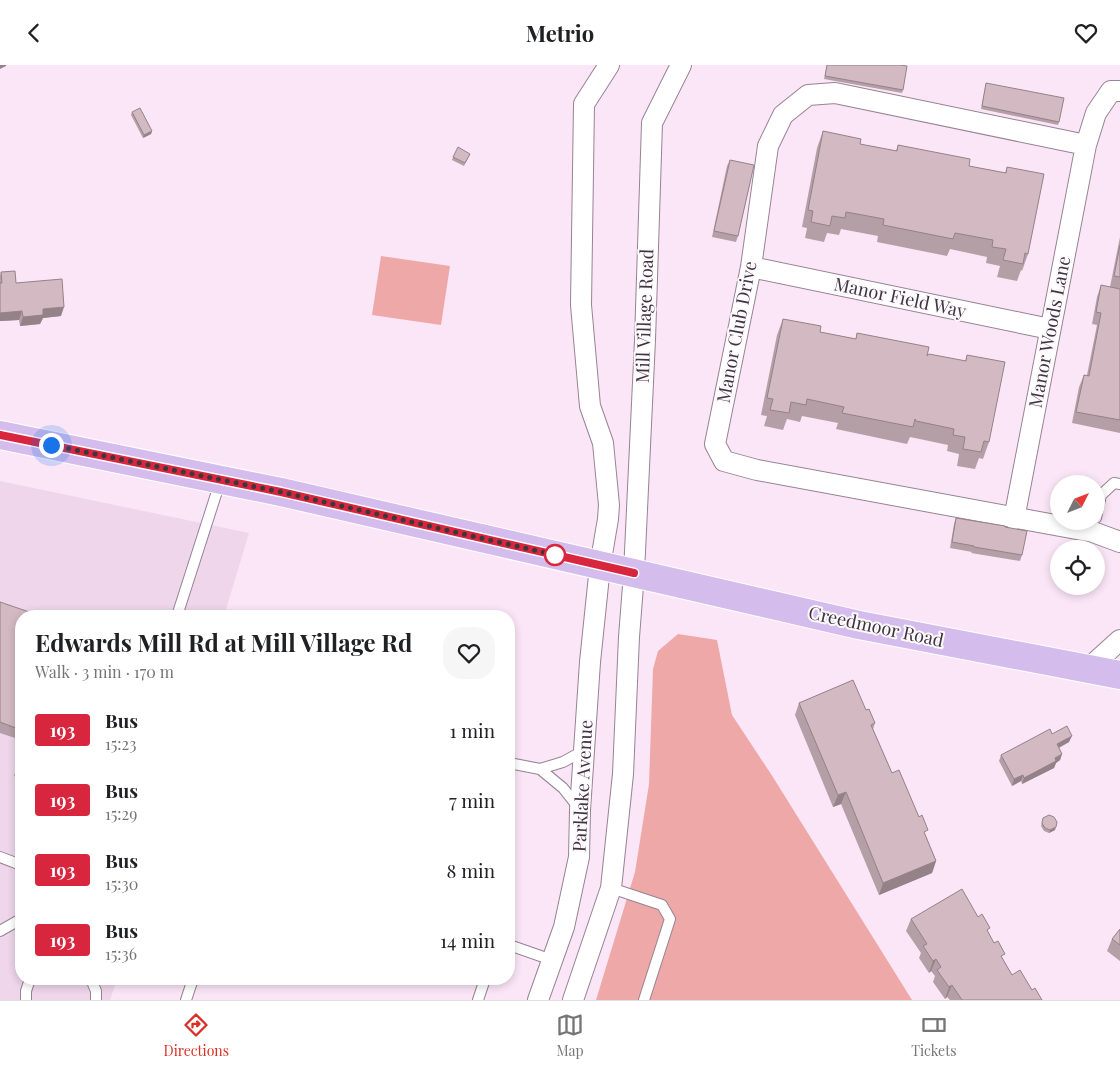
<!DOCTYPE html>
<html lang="en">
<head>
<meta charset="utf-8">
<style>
  :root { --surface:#fff; --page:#f6f6f6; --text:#202124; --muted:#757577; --line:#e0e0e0; --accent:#d93025 }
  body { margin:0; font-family:"Playfair Display",serif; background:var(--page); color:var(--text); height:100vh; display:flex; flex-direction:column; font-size:19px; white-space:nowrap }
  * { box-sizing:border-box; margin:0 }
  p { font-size:16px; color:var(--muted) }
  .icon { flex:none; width:28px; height:28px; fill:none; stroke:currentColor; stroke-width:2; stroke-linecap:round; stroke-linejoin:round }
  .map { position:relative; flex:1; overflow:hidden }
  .drawer { position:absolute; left:15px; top:545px; width:500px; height:375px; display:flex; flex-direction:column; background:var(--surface); border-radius:20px; box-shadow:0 2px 8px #0003 }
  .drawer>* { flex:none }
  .badge { padding:0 10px; border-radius:4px; font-size:18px; line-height:32px }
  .needle { width:32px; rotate:48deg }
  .controls { position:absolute; left:1050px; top:410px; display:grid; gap:10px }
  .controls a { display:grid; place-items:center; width:55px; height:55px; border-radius:50%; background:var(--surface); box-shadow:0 2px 8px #0003; font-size:25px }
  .you { position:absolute; width:25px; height:25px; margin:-12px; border:4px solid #fff; border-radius:50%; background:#1a73e8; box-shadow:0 0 0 8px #1a73e833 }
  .map>.badge { position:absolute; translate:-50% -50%; box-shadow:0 0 0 2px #fff }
  .round { display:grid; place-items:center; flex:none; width:52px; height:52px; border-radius:20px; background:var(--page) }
  .summary { display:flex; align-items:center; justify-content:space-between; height:85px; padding:0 20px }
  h1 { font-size:24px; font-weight:700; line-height:38px }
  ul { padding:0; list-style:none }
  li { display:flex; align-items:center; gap:15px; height:70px; padding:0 20px }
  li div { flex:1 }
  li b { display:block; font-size:19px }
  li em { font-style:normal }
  li .badge { min-width:55px; font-weight:700; text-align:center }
  header { display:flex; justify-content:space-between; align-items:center; height:65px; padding:0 20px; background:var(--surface); font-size:22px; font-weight:700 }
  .tabs { display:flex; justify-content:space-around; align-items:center; height:70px; border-top:1px solid var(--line); background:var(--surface); font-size:14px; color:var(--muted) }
  .tabs a { display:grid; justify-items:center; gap:2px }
  .tabs .selected { color:var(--accent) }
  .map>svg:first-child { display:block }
  .built { fill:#efd6eb }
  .green { fill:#eea8a7 }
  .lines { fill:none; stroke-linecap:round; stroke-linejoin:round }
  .service-casing { stroke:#968393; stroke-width:12 }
  .minor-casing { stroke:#968393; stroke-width:22 }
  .primary-casing { stroke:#fff; stroke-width:30 }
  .service { stroke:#fff; stroke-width:10 }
  .minor { stroke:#fff; stroke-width:20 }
  .primary { stroke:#d4bced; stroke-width:28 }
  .wall { fill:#b59fa7 }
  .shaded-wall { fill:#948288 }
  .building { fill:#d3b9c2; stroke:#948288 }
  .line-casing { stroke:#fff; stroke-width:11 }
  .line { stroke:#d7263d; stroke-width:8 }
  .walk { stroke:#3e363d; stroke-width:5; stroke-dasharray:0 9 }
  .stop-dot { fill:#fff; stroke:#d7263d; stroke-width:2.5 }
  .labels { text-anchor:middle; stroke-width:4; stroke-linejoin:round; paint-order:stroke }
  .street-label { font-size:18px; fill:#3e363d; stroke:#fdf9fd }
</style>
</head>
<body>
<header><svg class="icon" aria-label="back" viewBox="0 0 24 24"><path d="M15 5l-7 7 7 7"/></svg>Metrio<svg class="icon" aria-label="heart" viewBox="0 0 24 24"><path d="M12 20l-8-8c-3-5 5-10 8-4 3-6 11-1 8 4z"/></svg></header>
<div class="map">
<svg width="1120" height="935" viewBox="0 0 1120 935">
  <rect width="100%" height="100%" fill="#fbe6f8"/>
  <!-- built -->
  <path class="built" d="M0,416L249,468L224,551H21V914H117L110,935H0Z"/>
  <!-- green -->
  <path class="green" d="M381,191L450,201L441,260L372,250Z
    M678,569L717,575L732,650L771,709L912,935H596L635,807L649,719L653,604L658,586Z"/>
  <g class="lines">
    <defs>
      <path id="service" d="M1096,453L1101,430L1114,418L1120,419
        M177,551L220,417
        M509,698L540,704L563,697L585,685
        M540,704L563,723L578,742
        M0,792L21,800
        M611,823L662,840L670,854L644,935
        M509,839V838
        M0,866L21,854
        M509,880L552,895
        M91,914L96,926V935
        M26,935V926L30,914
        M186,935L193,914
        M478,935L485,914"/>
      <path id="minor" d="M1086,80L835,28L808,30L783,50L768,81L751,202L715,379L724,396L757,405L1093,467L1120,477
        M751,202L1050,264
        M1014,454L1086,80L1096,48L1111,26H1120
        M1088,604L1120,575
        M538,935L564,862L579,792L580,745L590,597L600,501L608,454L609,440L603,378L590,341L581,240L584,39L609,0
        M573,935L611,823L623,709L629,572L634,508L645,275L652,58L681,0"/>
      <path id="primary" d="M0,370L281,427L859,560L1120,610"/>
    </defs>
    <!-- service casing -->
    <use href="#service" class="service-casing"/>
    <!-- minor casing -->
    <use href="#minor" class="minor-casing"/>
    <!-- primary casing -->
    <use href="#primary" class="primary-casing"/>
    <!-- service -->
    <use href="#service" class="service"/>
    <!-- minor -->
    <use href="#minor" class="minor"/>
    <!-- primary -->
    <use href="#primary" class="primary"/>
  </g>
  <!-- wall -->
  <path class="wall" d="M827,0H900L903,25L902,28L824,14Z
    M986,18L1059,57L1058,60L981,44Z
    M132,47L152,66L151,69L143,73L131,50Z
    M823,66L860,79L896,86L898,80L969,101L1005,108L1007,102L1028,189L1022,206L1021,205L1017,216L997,212L1000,201L986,198L987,192L950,184L947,191L877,177L878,171L841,164L839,170L827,168L824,177L805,173L807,163L802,162L817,83Z
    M470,89L464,101L452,95L453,92Z
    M730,95L738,171L736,177L712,172L727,101Z
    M1120,172V368L1072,358L1079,322L1084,310H1087L1097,260L1092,259L1097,232L1101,220L1110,222Z
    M1,207L61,251L43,253L40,259L20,261L19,255L0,256V211Z
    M783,254L820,267L856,274L857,268L927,291L965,296L967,290L989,377L983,394L979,393L975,404L957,401L959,389L947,386L948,380L910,372L907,379L836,364L838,358L802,351L800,357L787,354L783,365L764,361L767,351L761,350L777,270Z
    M956,453L1005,462L1022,490L1020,496L971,488L972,487L950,483L954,459Z
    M0,537L21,551V675L0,668Z
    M799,638L866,645L875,658L873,664L892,708L926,771L936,796L932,808L879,830L841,739L833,742L795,650Z
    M1052,669L1069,677L1059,683L1062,689L1060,695L1056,698L1054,703L1022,719L1021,716L1012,721L999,696L1001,690Z
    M21,689V714L14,711Z
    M1043,753L1055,765L1049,768L1044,766L1041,761Z
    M978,852L988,868L1012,910L1032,925L1042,935H950L947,932L945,934L933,917L935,911L931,906L929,908L919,893L921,888L906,866L911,854Z
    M1120,864V896L1107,886L1112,874Z"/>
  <!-- shaded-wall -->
  <path class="shaded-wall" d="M0,0H6V1L0,4Z
    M152,66L151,69L143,73L144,70Z
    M64,242L61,251L43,253L40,259L20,261L23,252L43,244Z
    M22,246L19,255L0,256V248Z
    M1072,671L1069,677L1054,685L1057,679Z
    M1062,689L1060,695L1056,698L1054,703L1022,719L1024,713Z
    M1023,710L1021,716L1012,721L1014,714Z
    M846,727L841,739L833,742L838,730Z
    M1056,762L1055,765L1049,768L1050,765Z
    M936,796L932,808L879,830L883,818Z
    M936,894L931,906L929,908L933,896Z
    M952,920L947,932L945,934L949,922Z"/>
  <!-- building -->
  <path class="building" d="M827,0H900L907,1L903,25L825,11Z
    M986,18L1064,33L1059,57L982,41Z
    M140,43L152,66L144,70L132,47Z
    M823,66L861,74L860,79L897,86L898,80L970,94L969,101L1006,108L1007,102L1044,109L1028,189L1025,188L1023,199L1003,195L1006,184L992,182L993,175L955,168L953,174L883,160L884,154L846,147L845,153L832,151L830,161L811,157L813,146L808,145Z
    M458,82L470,89L465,98L453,92Z
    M730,95L754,100L738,171L714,166Z
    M1120,180V212L1114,211Z
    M15,206L16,218L62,214L64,242L43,244V250L23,252L22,246L0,248V218H2L1,207Z
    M1101,220L1120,224V355L1076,347L1084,310L1089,311L1101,248L1096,247Z
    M783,254L821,261L820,267L856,274L857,268L929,282L927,291L929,289L966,296L967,290L1005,297L989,377L984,376L981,387L963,384L965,372L953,370L954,364L916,356L915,354L913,362L842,348L844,342L807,334L806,340L791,337L789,348L770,345L773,334L767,333Z
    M956,453L1005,461V462L1027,466L1022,490L974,482V481L952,477Z
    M0,537L41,551H21V665L0,657Z
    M853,615L866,645L869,644L875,658L871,660L892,708L899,705L919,752L922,750L928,765L924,767L936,796L883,818L846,727L838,730L799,638Z
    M1067,661L1072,671L1057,679L1062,689L1055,693L1056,696L1024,713L1023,710L1014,714L1001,690L1050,664L1052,669Z
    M21,690V704L17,702Z
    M1049,750L1054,752L1057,757L1056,762L1050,765L1045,763L1042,758L1043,753Z
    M962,824L978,852L982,849L990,863L987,865L994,878L998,876L1005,889L1001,891L1012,910L1020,905L1032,925L1035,923L1042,935H962L952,920L949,922L937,905L941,902L936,894L933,896L923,881L927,879L911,854Z
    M1120,864V880L1112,874Z"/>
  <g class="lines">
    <defs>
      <path id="line" d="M0,370L281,427L634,508"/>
    </defs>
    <!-- line casing -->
    <use href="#line" class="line-casing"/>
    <!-- line -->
    <use href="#line" class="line"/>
    <!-- walk -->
    <path class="walk" d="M51,380L281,427L555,490"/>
  </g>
  <!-- markers -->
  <circle class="stop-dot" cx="555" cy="490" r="10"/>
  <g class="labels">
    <!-- street labels -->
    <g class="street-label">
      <text transform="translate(900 233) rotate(12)" y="6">Manor Field Way</text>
      <text transform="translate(645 251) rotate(-88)" y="6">Mill Village Road</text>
      <text transform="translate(737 267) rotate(-79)" y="6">Manor Club Drive</text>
      <text transform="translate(1050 267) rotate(-79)" y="6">Manor Woods Lane</text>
      <text transform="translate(876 562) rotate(12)" y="6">Creedmoor Road</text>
      <text transform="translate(583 721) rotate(-87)" y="6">Parklake Avenue</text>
    </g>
  </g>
</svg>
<div class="controls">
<a><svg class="needle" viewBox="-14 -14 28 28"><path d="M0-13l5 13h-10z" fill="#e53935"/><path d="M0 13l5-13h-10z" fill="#757577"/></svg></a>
<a><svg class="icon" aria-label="locate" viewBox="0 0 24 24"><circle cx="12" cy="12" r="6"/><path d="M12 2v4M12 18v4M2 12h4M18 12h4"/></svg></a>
</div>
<div class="you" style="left:51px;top:380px"></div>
<section class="drawer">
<div class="summary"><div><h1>Edwards Mill Rd at Mill Village Rd</h1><p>Walk · 3 min · 170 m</p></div><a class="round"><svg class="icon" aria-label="heart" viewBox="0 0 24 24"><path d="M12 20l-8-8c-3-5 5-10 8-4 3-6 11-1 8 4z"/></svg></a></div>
<ul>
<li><span class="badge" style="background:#d7263d;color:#fff">193</span><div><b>Bus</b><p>15:23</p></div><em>1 min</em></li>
<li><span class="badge" style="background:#d7263d;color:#fff">193</span><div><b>Bus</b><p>15:29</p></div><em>7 min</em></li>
<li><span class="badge" style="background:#d7263d;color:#fff">193</span><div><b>Bus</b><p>15:30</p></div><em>8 min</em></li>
<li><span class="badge" style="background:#d7263d;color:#fff">193</span><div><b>Bus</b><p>15:36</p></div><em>14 min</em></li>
</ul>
</section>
</div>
<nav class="tabs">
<a class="selected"><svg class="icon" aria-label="directions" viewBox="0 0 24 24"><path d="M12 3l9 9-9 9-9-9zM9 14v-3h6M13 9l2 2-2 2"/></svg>Directions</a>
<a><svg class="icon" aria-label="map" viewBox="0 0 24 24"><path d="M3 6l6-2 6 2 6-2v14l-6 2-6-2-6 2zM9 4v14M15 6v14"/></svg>Map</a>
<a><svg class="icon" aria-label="tickets" viewBox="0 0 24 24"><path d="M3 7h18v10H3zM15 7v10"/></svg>Tickets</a>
</nav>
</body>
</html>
